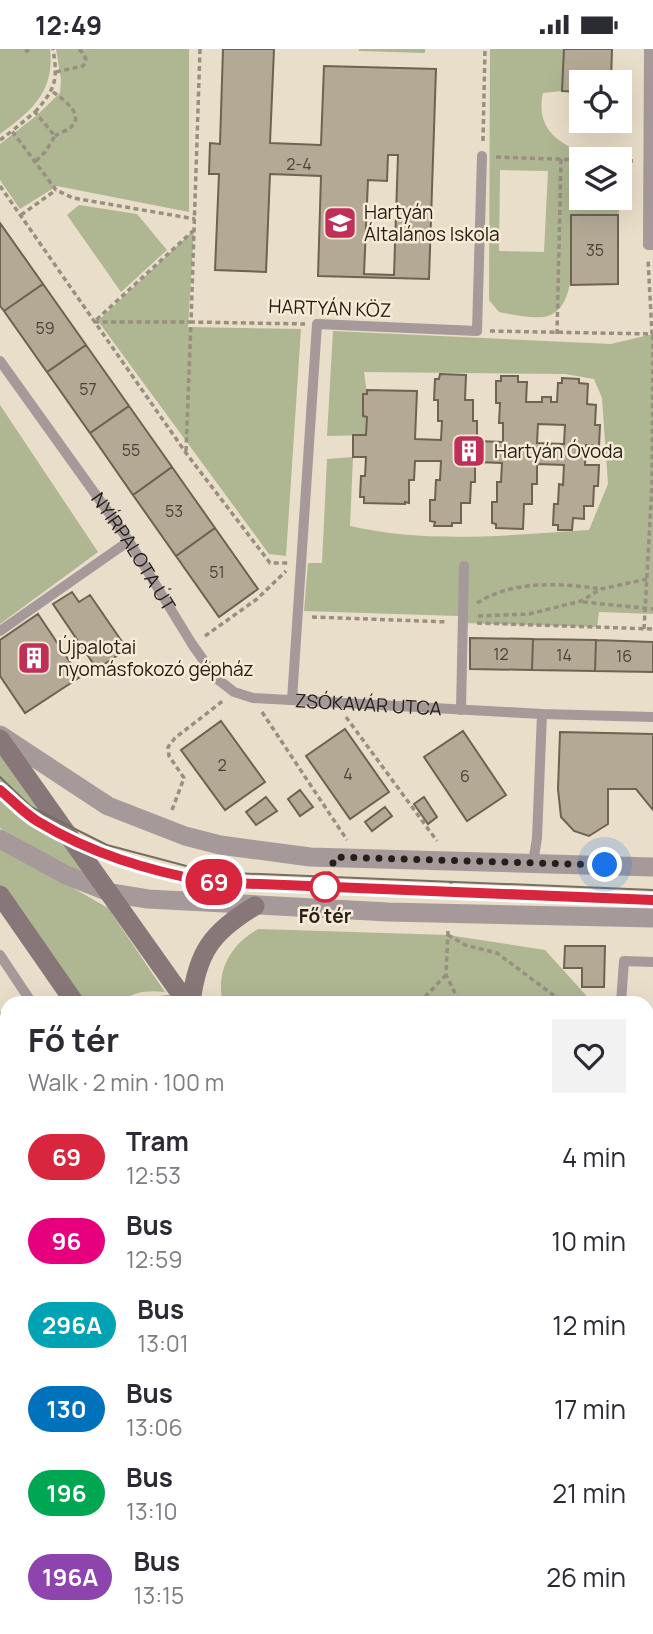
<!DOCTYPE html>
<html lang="en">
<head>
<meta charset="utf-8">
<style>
  :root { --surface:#fff; --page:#f2f2f3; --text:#2b2b33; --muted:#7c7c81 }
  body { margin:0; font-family:Manrope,sans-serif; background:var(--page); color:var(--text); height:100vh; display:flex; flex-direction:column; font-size:26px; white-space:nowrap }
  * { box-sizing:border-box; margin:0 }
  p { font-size:23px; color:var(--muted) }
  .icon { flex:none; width:38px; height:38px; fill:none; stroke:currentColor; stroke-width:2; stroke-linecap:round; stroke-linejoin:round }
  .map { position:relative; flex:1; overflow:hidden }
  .details { position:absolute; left:0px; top:947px; width:654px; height:639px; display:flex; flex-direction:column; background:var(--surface); border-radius:21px 21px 0 0; box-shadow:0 7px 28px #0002 }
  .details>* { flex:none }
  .badge { padding:0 14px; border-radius:23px; font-size:24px; line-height:46px }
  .controls { position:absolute; left:569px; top:21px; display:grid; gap:14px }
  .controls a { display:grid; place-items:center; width:63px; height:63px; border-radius:0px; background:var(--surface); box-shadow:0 7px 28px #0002; font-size:35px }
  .you { position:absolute; width:35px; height:35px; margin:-18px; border:5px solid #fff; border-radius:50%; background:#1a73e8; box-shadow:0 0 0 10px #1a73e833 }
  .map>.badge { position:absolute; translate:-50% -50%; box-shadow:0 0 0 4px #fff }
  .round { display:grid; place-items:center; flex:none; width:74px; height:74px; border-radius:0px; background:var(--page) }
  .head { display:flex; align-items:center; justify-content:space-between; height:119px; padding:0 28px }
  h1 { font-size:33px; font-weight:700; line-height:52px }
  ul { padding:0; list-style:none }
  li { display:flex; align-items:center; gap:21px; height:84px; padding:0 28px }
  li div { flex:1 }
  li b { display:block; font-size:26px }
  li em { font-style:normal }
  li .badge { min-width:77px; font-weight:700; text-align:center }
  .status { display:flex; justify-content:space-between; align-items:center; height:49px; padding:0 35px; background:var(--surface); direction:ltr }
  .status svg { height:19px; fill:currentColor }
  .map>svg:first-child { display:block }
  .green { fill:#aeb692; fill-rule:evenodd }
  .building { fill:#b4a995; stroke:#6c6350; stroke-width:2; fill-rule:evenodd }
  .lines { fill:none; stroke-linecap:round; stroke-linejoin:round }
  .path { stroke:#988f80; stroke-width:3.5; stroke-dasharray:5 3.5; stroke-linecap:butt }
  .service { stroke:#a5999a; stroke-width:10 }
  .tertiary { stroke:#a5999a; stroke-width:19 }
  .secondary { stroke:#887779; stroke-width:19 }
  .tram { stroke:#766f61; stroke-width:2 }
  .line-casing { stroke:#fff; stroke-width:16 }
  .line { stroke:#d7263d; stroke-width:10 }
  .walk { stroke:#242018; stroke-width:7; stroke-dasharray:0 12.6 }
  .stop-dot { fill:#fff; stroke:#d7263d; stroke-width:3.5 }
  .labels { text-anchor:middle; stroke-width:5; stroke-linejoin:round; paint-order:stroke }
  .number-label { font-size:16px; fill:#484237 }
  .poi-label { font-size:19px; fill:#242018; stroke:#f7ebd6; text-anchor:start }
  .street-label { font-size:19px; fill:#242018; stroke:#f7ebd6 }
  .stop-label { font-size:19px; font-weight:bold; fill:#242018; stroke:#f7ebd6 }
</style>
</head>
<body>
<div class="status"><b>12:49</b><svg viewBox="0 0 49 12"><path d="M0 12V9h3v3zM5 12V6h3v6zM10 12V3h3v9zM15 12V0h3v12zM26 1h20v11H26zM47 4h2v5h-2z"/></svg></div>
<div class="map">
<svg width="653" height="1585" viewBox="0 0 653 1585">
  <rect width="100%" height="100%" fill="#e9dec9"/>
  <!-- green -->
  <path class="green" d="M0,0H50C55,42 32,62 0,85Z
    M56,0H189V163L57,137L20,160L0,131V95L36,67L60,44L61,31Z
    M359,0H425V4L359,2Z
    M490,0H564L562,42L543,44C534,85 566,99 601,110H581V149H620V116L630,119L618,166H571C571,192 580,257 548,267C538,271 510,265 499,263L489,251ZM500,121L548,122L544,203L499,202Z
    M79,156L137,165L167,201L121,243L67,166Z
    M194,181L188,278L301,280L286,507L269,505L98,272Z
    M333,282L611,295L653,285V565L599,563L597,578L463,574L458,567L304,562L308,514H322L327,410L353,408L350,477C429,495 510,486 589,481L608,435L602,349L594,330L565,325L364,323L367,345L363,346V367L367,368L366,386L327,387Z
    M0,356L98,503L0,575Z
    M0,706L87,829L0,779Z
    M0,797L108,859L165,943C148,941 133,942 120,954H82L0,837Z
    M258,880L448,886L545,901L593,954H223C215,922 231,895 258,880Z
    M0,1089L7,1102V1578H242V1585H0Z
    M648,1329L653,1330V1517L648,1523Z
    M318,1579H386L385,1585H318Z
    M600,1579H634V1585H600Z"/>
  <!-- building -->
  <path class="building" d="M223,0H274L270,94L321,96L324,17L436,20L429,230L318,227L321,127L270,125L266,223L215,221L219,125H209L210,94L220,95ZM388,106H398L394,226L364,225L368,131L387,132Z
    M564,0H612L611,33H581V43L562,42Z
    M571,166H618V235L571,236Z
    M0,174L43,235L4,262L0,257Z
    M43,235L86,296L47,323L4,262Z
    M86,296L129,357L90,384L47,323Z
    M440,325L466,326L465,351H473V372H477V392L503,393V374H499L500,354H496V332H501V327H518V333H527L526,353H542V348H551V353H557L558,334H562V329L579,330V334L588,335L587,355L596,356L595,376H600L599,397L586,396L585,416H599L598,437H594L593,457H584V470L573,469L572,481H558V476H553L554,455H558L559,435L563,436L564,416L537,415V435H532V455H524L523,480L496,479V475L492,474V453H497V433H501L502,414L475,413V433H471L470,454H461V474H452V477H434L435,473L430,472V451H435L436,431H440L441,412H415L414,431H409V454L405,453V455L364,454V448H360L361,427H365L366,408H353V386H366L367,368L363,367V345H367V341L417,342L415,390L441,391L442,372H438V351H434L435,330H439ZM538,375L565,376L564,395L537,394Z
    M129,357L172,418L133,446L90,384Z
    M172,418L215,479L176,507L133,446Z
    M215,479L258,540L219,568L176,507Z
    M72,543L79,553L90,546L127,600L97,620L53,555Z
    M38,565L80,628L25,664L0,627V591Z
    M470,589L533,590L532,621L470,620Z
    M533,590L596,591L595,622L532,621Z
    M596,591L653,593V623L595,622Z
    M221,672L265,733L225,761L181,701Z
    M345,680L389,743L350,770L306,707Z
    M463,682L506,746L467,772L424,708Z
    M560,683L653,685V761L636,740H608V775L589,787L574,782L561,768L558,740Z
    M300,741L313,758L300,767L288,750Z
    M266,748L277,762L256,776L246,763Z
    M424,748L437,768L428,775L414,755Z
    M385,758L392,767L372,782L365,773Z
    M565,897H605L604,938H582V919H564Z
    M0,964L7,974V1031L0,1036Z
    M7,1031V1063L0,1053V1036Z
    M651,1214H653V1282H648Z
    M181,1578L185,1585H137L133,1579Z
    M528,1578H562V1585H528Z"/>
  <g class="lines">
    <!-- path -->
    <path class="path" d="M200,0L191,273L305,275
      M25,3L30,0
      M56,23L83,17L86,11L84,5L79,0
      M53,43C63,50 86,66 70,79C66,82 59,84 55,87
      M35,63C56,39 58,31 53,0
      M0,91L12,82
      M483,92L485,0
      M496,108L581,111
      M620,111L633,112
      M36,112L46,102L55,87L35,63L12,82L56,141L73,149L195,170
      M0,137L186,404L270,514H289
      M21,166L56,141
      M490,282L652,285L648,210
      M557,285L561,110
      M186,402L191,273H94L194,181
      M583,553L653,560
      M477,554C513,531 561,534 601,540
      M478,567L529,565L581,552L601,540L647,530
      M312,568L448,573
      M477,574L653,580
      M644,580L652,435L653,285
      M205,587L257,550L286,522
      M262,663L347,791
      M346,668L437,792
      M172,761L184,729L169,707L168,698L175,689L224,651
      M450,846L451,830
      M448,882L446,926L460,954
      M448,886L465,896L497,904L564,954
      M419,954L446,926
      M0,1075L7,1085
      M0,1152L7,1154
      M648,1166L653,1161
      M648,1205H653
      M0,1293H7
      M0,1362H7
      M0,1371L7,1364
      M0,1438H7
      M0,1496L7,1490
      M41,1585V1578
      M90,1585L97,1580
      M517,1585V1578
      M584,1585L585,1578"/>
    <!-- service -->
    <g class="service">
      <path d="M649,0L648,196H653"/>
      <path id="s1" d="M0,312L129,492L192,595L216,629L234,643L253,649L542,665L653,668"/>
      <path d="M0,582L129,492"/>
      <path d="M292,651L317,275L477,282L482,107"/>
      <path d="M461,661L464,517"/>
      <path d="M533,814L537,789L542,665"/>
      <path d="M0,906L32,954"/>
      <path d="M144,954L168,951L175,954"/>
      <path d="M621,954L624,912L653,913"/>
      <path d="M648,1016L653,1017"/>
      <path d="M648,1318H653"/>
    </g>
    <!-- tertiary -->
    <path class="tertiary" d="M0,686L108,757L185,787L220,796L310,808L653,818
      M0,790L66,826L111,844L148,850L388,863L653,869"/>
    <!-- secondary -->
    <path class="secondary" d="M0,690L187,954
      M0,846L75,954
      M191,954C197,903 212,883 255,857
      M306,1585V1578
      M406,1585V1578"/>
    <!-- tram -->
    <path class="tram" d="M0,728L31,758L107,796L209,823L653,841
      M97,803L152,822L198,831"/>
  </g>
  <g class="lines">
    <defs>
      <path id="line" d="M0,741C12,751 24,764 37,772C92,805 146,821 209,833L653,851"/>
    </defs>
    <!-- line casing -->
    <use href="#line" class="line-casing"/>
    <!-- line -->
    <use href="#line" class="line"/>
    <!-- walk -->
    <path class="walk" d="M325,838L335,808L605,816"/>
  </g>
  <!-- icons -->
  <defs>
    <symbol id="school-square" viewBox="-11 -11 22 22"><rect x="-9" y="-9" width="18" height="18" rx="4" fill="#bf2f58" stroke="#f7ebd6"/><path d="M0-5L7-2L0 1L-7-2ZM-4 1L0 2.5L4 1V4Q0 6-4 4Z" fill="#fff"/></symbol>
    <symbol id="building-square" viewBox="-11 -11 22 22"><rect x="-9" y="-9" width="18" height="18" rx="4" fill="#bf2f58" stroke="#f7ebd6"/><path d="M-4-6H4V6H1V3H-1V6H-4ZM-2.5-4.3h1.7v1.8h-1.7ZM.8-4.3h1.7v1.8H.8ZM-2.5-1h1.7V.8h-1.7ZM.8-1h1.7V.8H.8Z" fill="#fff"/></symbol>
  </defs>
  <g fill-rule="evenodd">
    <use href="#school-square" x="321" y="155" width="38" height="38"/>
    <use href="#building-square" x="450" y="383" width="38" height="38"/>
    <use href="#building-square" x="15" y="590" width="38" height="38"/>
  </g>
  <!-- markers -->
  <circle class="stop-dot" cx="325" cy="838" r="14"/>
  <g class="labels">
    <!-- number labels -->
    <g class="number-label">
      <text x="299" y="121">2-4</text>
      <text x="595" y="207">35</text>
      <text x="45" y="285">59</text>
      <text x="88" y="346">57</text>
      <text x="131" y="407">55</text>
      <text x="174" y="468">53</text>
      <text x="217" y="529">51</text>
      <text x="501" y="611">12</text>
      <text x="564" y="612">14</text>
      <text x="624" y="613">16</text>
      <text x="222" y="722">2</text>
      <text x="348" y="731">4</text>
      <text x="465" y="733">6</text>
    </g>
    <!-- poi labels -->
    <g class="poi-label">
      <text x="364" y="170">Hartyán<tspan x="364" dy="22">Általános Iskola</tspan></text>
      <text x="494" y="409">Hartyán Óvoda</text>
      <text x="58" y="605">Újpalotai<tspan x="58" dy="22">nyomásfokozó gépház</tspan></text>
    </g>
    <!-- street labels -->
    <g class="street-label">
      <text transform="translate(330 259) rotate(2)" y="7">HARTYÁN KÖZ</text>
      <text dy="7" stroke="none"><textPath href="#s1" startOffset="233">NYÍRPALOTA ÚT</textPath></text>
      <text dy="7" stroke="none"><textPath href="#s1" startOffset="542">ZSÓKAVÁR UTCA</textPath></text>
    </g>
    <!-- stop labels -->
    <g class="stop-label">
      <text x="325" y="874">Fő tér</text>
    </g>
  </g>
</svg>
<div class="controls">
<a><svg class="icon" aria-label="locate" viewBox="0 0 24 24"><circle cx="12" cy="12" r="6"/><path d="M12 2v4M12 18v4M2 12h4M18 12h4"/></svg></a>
<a><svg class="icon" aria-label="layers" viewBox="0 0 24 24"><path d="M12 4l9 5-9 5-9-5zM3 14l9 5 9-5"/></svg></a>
</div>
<div class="you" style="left:605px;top:816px"></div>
<b class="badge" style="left:214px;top:833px;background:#d7263d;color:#fff">69</b>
<section class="details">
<div class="head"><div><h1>Fő tér</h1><p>Walk · 2 min · 100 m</p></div><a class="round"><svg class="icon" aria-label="heart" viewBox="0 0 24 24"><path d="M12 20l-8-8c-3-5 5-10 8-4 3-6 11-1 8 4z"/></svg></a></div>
<ul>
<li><span class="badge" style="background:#d7263d;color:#fff">69</span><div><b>Tram</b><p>12:53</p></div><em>4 min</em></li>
<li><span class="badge" style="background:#e6007e;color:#fff">96</span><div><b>Bus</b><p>12:59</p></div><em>10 min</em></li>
<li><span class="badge" style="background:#00a3b4;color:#fff">296A</span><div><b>Bus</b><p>13:01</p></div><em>12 min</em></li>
<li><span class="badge" style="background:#0072bc;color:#fff">130</span><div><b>Bus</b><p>13:06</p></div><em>17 min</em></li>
<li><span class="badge" style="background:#00a651;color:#fff">196</span><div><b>Bus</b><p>13:10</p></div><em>21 min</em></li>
<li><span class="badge" style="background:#8e44ad;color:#fff">196A</span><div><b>Bus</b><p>13:15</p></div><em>26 min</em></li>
</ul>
</section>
</div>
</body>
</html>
